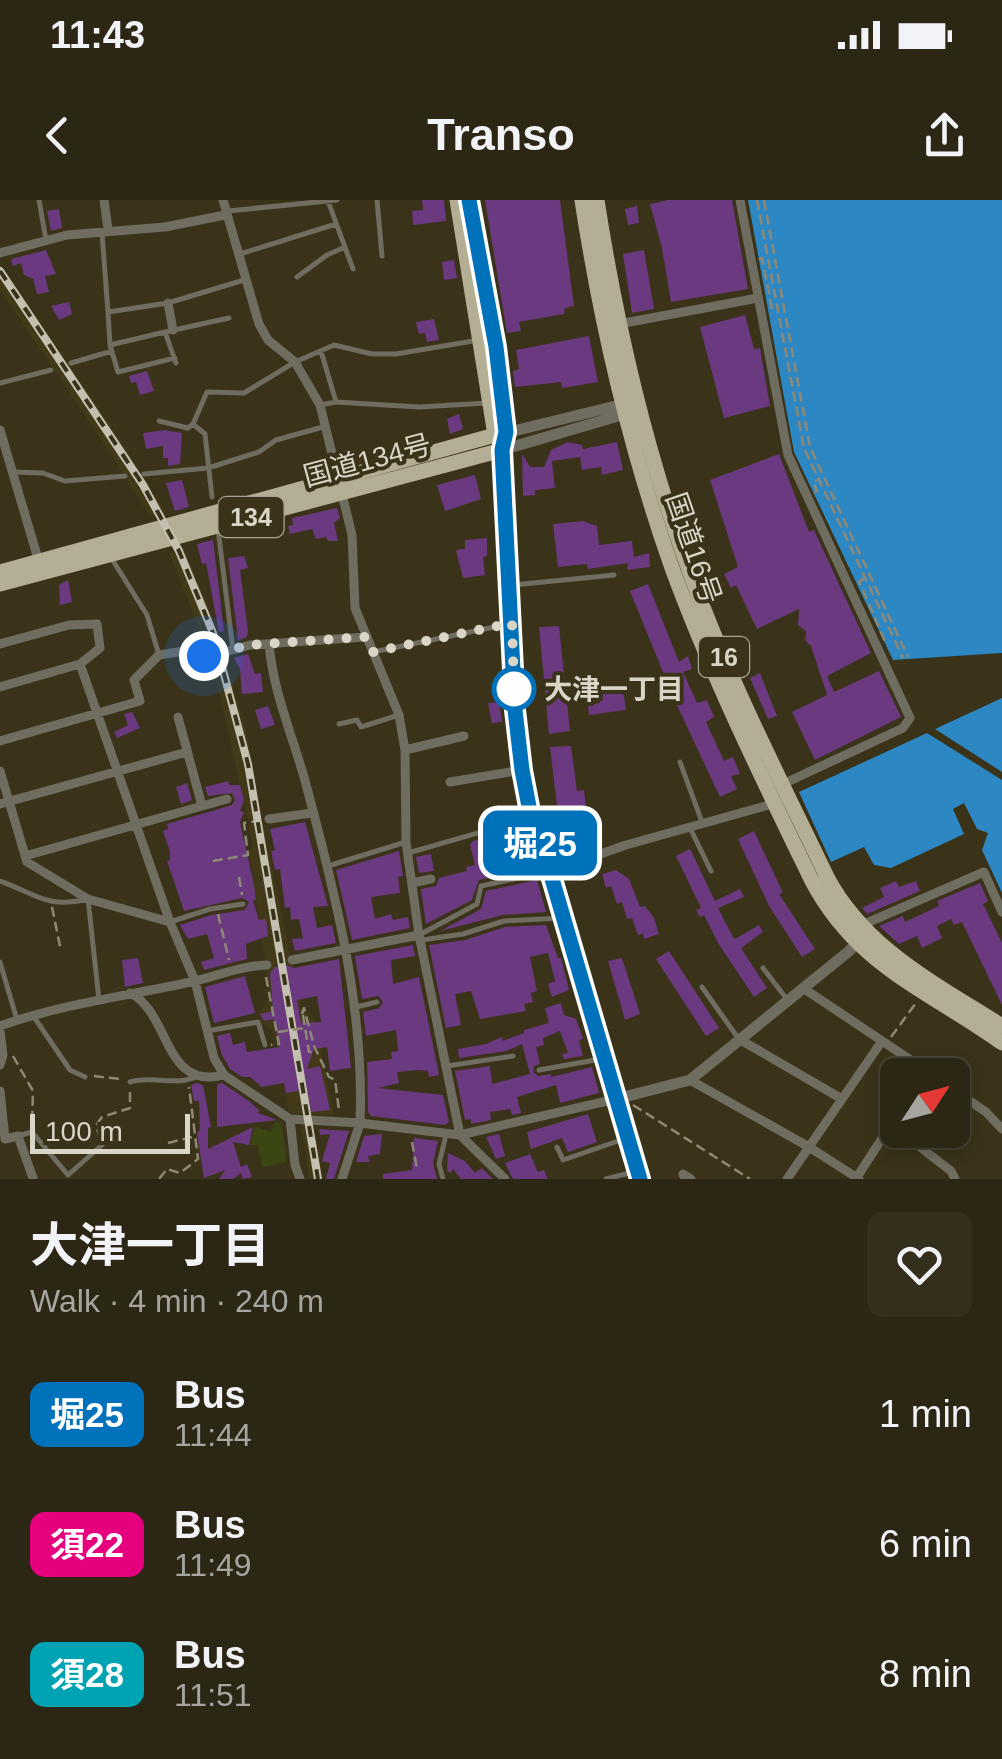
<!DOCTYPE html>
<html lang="en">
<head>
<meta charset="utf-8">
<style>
  :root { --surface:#2c2614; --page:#342e1d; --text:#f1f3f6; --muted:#a6a5a0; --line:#484334 }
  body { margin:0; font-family:Helvetica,"Noto Sans JP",sans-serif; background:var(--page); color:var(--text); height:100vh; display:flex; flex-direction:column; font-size:38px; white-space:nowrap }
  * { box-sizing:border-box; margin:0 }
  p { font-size:32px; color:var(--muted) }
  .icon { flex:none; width:55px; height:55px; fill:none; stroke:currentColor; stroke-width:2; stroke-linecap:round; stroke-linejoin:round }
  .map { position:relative; height:979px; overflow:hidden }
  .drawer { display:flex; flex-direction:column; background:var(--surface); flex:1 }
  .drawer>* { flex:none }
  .badge { padding:0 20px; border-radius:15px; font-size:35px; line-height:65px }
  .needle { width:65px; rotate:54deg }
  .buttons { position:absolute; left:880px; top:858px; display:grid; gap:20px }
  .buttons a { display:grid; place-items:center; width:90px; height:90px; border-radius:15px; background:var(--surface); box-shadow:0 5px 15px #0003,0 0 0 2px var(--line); font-size:50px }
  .scale { position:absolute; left:30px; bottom:25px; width:160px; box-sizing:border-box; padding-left:10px; border:5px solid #d9d5c7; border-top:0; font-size:28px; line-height:35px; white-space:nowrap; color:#d9d5c7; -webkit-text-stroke:8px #3a331a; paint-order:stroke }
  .you { position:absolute; width:50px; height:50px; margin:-25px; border:8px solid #fff; border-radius:50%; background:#1a73e8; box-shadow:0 0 0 15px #1a73e833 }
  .map>.badge { position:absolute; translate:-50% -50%; box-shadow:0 0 0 5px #fff }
  .round { display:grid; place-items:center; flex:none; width:105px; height:105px; border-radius:15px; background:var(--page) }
  .summary { display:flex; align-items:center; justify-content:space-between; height:170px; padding:0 30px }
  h1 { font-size:48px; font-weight:700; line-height:75px }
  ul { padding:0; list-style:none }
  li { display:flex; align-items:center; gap:30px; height:130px; padding:0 30px }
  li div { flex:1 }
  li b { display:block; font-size:38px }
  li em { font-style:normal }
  li .badge { min-width:110px; font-weight:700; text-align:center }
  .status { display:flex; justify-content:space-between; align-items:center; height:70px; padding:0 50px; background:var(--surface); direction:ltr }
  .status svg { height:28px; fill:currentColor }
  header { display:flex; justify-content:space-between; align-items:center; height:130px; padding:0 30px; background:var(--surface); font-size:45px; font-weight:700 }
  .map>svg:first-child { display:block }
  .built { fill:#423918 }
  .green { fill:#3b4713 }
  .water { fill:#2c87c2 }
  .building { fill:#6a3980; fill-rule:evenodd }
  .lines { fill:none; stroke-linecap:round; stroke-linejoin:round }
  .path { stroke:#8e8976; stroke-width:2.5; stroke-dasharray:10 5; stroke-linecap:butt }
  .service { stroke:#6f6c60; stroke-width:5 }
  .minor { stroke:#6f6c60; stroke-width:9 }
  .tertiary { stroke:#6f6c60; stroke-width:11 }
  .secondary { stroke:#908b79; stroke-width:12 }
  .trunk { stroke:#b4ae94; stroke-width:15 }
  .rail-casing { stroke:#c4c0b0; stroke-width:8 }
  .rail { stroke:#3a331a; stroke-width:4; stroke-dasharray:11; stroke-linecap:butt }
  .path-bridge { stroke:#8e8976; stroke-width:2.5; stroke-dasharray:10 5; stroke-linecap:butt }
  .line-casing { stroke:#fff; stroke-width:22 }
  .line { stroke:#0072bc; stroke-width:15 }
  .walk { stroke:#d9d5c7; stroke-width:10; stroke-dasharray:0 18 }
  .stop-dot { fill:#fff; stroke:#0072bc; stroke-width:5 }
  .labels { text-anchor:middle; stroke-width:8; stroke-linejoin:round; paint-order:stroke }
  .shield { fill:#3a331a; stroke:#a9a493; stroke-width:2.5 }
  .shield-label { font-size:25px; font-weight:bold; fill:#d9d5c7 }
  .street-label { font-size:28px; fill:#d9d5c7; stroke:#3a331a }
  .stop-label { font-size:28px; font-weight:bold; fill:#d9d5c7; stroke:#3a331a; text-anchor:start }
</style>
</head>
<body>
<div class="status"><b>11:43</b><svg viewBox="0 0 49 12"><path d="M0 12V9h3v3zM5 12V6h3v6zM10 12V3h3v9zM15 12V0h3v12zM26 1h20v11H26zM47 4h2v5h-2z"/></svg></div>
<header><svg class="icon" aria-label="back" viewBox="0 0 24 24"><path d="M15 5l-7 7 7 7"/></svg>Transo<svg class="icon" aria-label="share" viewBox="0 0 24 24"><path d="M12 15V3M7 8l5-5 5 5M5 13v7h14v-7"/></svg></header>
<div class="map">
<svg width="1002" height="979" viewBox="0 0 1002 979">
  <rect width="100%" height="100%" fill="#3a331a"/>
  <!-- built -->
  <path class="built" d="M0,64L118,237L166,313L150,317L105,245L0,90Z
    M184,349L210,411L223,451L209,453L169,353Z
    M225,455L248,539L261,618L248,619L211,458Z
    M263,622L301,807L315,821L334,915L289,913L273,831L261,822L259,813L268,800L269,787L249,651L253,650L249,624Z
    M301,925H313L323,979H309Z"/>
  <!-- green -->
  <path class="green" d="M275,921L281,924L287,962L262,967L258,945H250L255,926L271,932Z"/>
  <!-- water -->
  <path class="water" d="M748,0H1002V453L893,460L794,252Z
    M1002,498V572L935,529Z
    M927,533L1002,580V693L982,650L988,633L977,629L964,603L953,609L964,634L891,668L874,665L864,647L831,662L799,592Z"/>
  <!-- building -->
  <path class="building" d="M422,0H444L446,21L413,25L412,11L423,10Z
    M485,0H560L574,106L565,108L564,114L519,122L521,131L507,133Z
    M668,0H732L748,89L671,102L662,48L650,4Z
    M637,6L639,23L628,25L625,9Z
    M59,9L62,28L51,31L47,11Z
    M46,50L56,74L45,76L49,92L37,94L33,79L24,75L21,63L13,66L11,59Z
    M644,50L654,109L632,113L623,54Z
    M454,60L457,78L444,80L442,62Z
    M69,102L72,114L59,120L51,106Z
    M745,115L754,149L760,148L770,206L724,218L700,127Z
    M434,119L439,140L427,142L425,133L419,134L416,122Z
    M589,136L598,182L562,188L561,182L515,187L513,171L519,169L516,150Z
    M147,171L154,191L140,195L136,182L131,183L129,176Z
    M459,214L463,229L450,234L447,219Z
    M165,230L182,233L180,264L168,266V258H163V246L146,249L143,233Z
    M568,242L582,245L583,249L617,242L623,270L602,275L601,267L582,270L580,257L552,261L555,288L535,290V295L523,296L522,254L530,267H544L551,250Z
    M779,254L809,332L814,330L871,453L827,476L834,492L879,471L901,517L815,560L792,512L827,495L811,446L805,440L806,431L798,425L799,409L757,429L736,385L731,388L724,374L738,367L710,280Z
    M475,275L481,299L445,311L437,285Z
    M182,280L189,307L175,311L166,283Z
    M337,308L340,318L334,323L338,341H328L326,337L316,339L312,329L290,334L288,326L293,325L292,318Z
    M583,321L597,326L599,345L632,341L634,357L649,353L650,367L627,370L628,363L588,369L587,364L558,367L553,324Z
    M487,338V356L483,357L485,375L463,378L456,350L465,349V340Z
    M213,340L224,431L219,432L206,363L202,364L197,344Z
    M244,356L248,368L240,370L248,432L246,438L238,440L228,358Z
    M68,380L72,402L60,405L59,385Z
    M648,384L679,462L688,456L692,469L683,472L697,503L707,500L714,517L706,522L724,561L733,557L740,574L731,576L737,589L720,597L674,499L630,391Z
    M559,426L570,531L549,534L539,427Z
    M248,454L255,474L261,473L263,492L242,494L240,469L234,458Z
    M760,473L777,516L768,519L750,478Z
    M623,490L626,510L589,515L588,505L600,503L598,493Z
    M499,502L502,522L492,523L488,503Z
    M268,506L275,525L261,529L255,510Z
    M132,512L140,528L117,538L114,532L128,525L124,514Z
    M571,546L577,591L584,590L589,635L582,636L583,645L562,647L550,547Z
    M228,581L229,585H240L244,600L240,611L244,612L240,622L254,685L256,700H253L259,720L266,719L268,736L246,744L247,759L204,770L201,762L214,758L207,734L188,739L180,725L211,715L245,710L249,702L242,698L184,711L167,661L170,660V652L163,631L168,629L167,624L232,605L235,600L232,593L208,596L205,587Z
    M187,583L192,600L181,604L176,587Z
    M305,622L328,706L313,707L317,728L332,725L336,743L295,751L292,739L303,738L299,719L291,720L290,707L285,708L280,669L275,670L271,651L275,650L270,629Z
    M521,627L534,668L479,680L472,700L426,724L421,689L436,686L439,678L467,671L466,667L475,665L470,645L473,641Z
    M754,631L783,693L779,694L815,749L802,757L769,706L738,639Z
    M690,649L715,701L740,689L744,697L718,708L733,737L735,739L759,725L763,732L741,748L767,788L754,797L718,743L704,715L700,717L696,710L701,708L676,656Z
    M399,651L403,676L398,677L400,693L371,697L375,719L391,714L393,720L408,717L410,728L352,740L336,670Z
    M431,654L434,671L419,673L416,657Z
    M616,670L629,679L640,707L645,706L654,718L659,734L644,739L643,734L638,735L632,718L627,719L622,702L617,704L611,686L606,688L602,674Z
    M537,680L546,712L503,715L440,731L481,709L486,691Z
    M896,681L899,687L916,681L920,691L867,714L862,708L884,697L880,688Z
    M980,683L988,701L983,704L1002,743V805L962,722L954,725L951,719L937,726L942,738L922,748L917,736L899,744L879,726L903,716L905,722L939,706L937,701Z
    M546,725L558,758H561L569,790L552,797L548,784L555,781L548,753L530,757L537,791L531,793L533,802L524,804L526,811L480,819L471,791L455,794L461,825L446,828L429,745L465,740L505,727Z
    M413,745L415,756L391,760L393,784L419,777L439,875L429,877L428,871L418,870L397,872L399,883L378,888L443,895L449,922L445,925L371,916L368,912L367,862L392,859L391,852L398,851L396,830L366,836L363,812L379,808L383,802L378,796L362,799L355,756Z
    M669,751L719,828L706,836L656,759Z
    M138,758L143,783L125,787L122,760Z
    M622,758L640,814L625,820L608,761Z
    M339,759L351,868L330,871L327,847L314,849L307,869L320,866L330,910L311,912L307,889L286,893L284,883L262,887L250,877H242L230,869L222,855L217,836L230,833L233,845L245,842L247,852L279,847L274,819L264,821L260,814L273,811L270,773L275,767L286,765L294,768ZM317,796L321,822L301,823L297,800Z
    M245,776L255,813L214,823L205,787Z
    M561,803L564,815L576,819L583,839L579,840L583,856L564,859L562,854L568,853L560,831L543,838L544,845L536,847L540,864L534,866L533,872L538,876L551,874V877L592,867L599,893L560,903L556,885L517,897L521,913L512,915L510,909L490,912L491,920L471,924V919L465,920L455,871L490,866L492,884L530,874L522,844L506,851L459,858L458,849L486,844L502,837L503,841L524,833V830L549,823L545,808Z
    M197,883L203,885L211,927L208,928V949L253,927L249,945L233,942L241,967L247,964L252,977L243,979L241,973L233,979H219L225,970L204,978L197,934L200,929L199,901H194L191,885Z
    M222,883L249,901L259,910L258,913L277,920L217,927V884Z
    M588,914L597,942L568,952L562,938L531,949L527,932Z
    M319,929L349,931L334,979H326L330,963L322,961L330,934L320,935Z
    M382,934L380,954L368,956L370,962H356L364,936Z
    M499,934L505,956L496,959L486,937Z
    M414,938L438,941L433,963L437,979H383V974L412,970Z
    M448,953L465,961L475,973L482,968L493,979H461L453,969L451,973L447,971Z
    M530,954L538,972L544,970L548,979H513L505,963Z"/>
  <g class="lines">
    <!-- path -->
    <path class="path" d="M757,0L804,248L903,458
      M764,0L810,247L908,457
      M759,59L762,58L772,109L777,108
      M814,292L817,291L813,282L817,280
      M864,379L859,381L886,444
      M213,661L248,655L244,623L258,621
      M239,677L242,695
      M52,707L61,751
      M218,714L229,760
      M266,777L279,844L271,845
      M302,814L304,808L314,846L329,877L335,880L339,910
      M303,815L309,852H314
      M891,837L916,803
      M13,856L33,891L32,922
      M94,876L120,879
      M633,905L750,979
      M100,939L96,925L102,917L130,908V891
      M412,942L417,969
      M168,943L192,937
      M159,979L167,969L180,973L198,959L189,887"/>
    <!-- service -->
    <path class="service" d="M39,0L46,40
      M377,0L382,56
      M328,1L353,69
      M228,11L337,0
      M102,33L108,112L168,103L244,80
      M240,54L336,24
      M297,77L327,55L345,47
      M108,112L110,145L118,172L175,158
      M110,145L165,132
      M321,151L336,202
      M71,163L112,151
      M176,163L165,132L229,118
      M0,183L51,170
      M320,205L336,202L419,207L487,203
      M159,221L188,228L193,224L207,192L244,193L295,162L334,145L372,154H396L479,140
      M193,224L205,234L212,297
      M12,272L43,273L65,281L125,276
      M144,274L208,268L259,252L276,240L323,227
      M218,329L233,450
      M110,356L147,415L159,455
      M513,385L614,375
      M373,452L509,424
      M339,524L357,520L361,527L399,515
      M680,562L702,622
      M690,628L711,671
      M408,653L530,618
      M328,666L406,642
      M0,681C37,694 45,709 88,699L99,800
      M170,722L210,709L243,704
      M421,734L477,704L481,686L546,672
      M422,740L463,734L504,721L562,718
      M0,762L17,820
      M763,768L786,798
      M702,787L738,838
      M356,807L377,802
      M34,817L70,870L85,877
      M207,831L258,822L265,845
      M447,866L513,856
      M539,870L601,859
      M130,882C152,875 176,887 198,876
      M18,936L32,932L68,975L102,945
      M557,947L563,960L618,941
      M443,979L439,964L446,935
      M606,979L637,971"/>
    <!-- minor -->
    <path class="minor" d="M104,0L108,29
      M223,0L259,124L268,140L295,162L320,205L352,335L355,408L399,515L405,550L406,642L419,735L460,935L505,979
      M740,0L788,255L910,518L903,528L783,584L781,589
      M0,53L67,35L165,27L225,15
      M168,103L173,130
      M619,124L758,98
      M0,230L39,362
      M0,444L69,425L97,424L100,448L80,464L0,487
      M80,464L170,722L195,781L214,858L224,875L290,919L360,923C365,807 334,688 304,577C291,532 273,490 269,444
      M178,517L202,606
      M0,541L140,501L134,480L159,455L184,451L214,455L250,445L365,437
      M405,550L464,536
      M0,571L27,662L88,699L170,722
      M450,582L522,570
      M0,604L187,552
      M269,619L312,613
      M25,656L227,599
      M550,672L626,645L776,603
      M412,683L431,679
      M862,725L984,672L1002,712
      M292,760L419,735
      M803,788L933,875
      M130,793C171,813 163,891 224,875
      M0,826C62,804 126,796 191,782C217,776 240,766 267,765
      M0,831L3,855L0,865
      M739,839L842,899
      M690,880L809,947L859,979
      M952,889L986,912L1002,929
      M0,891L5,939L18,936L33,978
      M290,919L295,965L300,979
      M898,930L951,971L955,979
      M857,977L898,914
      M342,979L360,923L460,935L616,899
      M685,979L683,974L691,979
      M787,979L882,841"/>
    <!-- tertiary -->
    <path class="tertiary" d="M501,234L628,203
      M502,250L625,214L630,210
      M616,899L690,880L848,752L856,744L858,735"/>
    <!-- secondary -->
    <path class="secondary" d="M500,245L522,570L531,617L550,672L640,979"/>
    <!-- trunk -->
    <path class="trunk" d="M582,0C601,125 630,249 672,368C711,474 762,578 811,679C856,766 928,790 1002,843
      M597,0C618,136 650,270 700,399C736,494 783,585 827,677C865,749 936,784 1002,826
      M0,372L495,235L457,0
      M0,384L502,250L506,232L496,147L469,0"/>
    <defs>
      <path id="rail" d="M0,71L143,285L179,351L213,433L248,564L318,979"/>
    </defs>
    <!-- rail casing -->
    <use href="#rail" class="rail-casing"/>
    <!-- rail -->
    <use href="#rail" class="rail"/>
    <!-- path-bridge -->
    <path class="path-bridge" d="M278,832L305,828"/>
  </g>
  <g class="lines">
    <defs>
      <path id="line" d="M469,0L496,147L506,232L502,250L515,510L522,570L531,617L550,672L640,979"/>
    </defs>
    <!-- line casing -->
    <use href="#line" class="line-casing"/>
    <!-- line -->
    <use href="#line" class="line"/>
    <!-- walk -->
    <path class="walk" d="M204,456L250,445L365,437L373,452L512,423L514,489"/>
  </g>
  <!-- markers -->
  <circle class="stop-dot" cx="514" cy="489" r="20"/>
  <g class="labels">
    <!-- shield labels -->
    <g class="shield">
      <rect x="218.5" y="297" width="65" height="40" rx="8"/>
      <rect x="699" y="437" width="50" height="40" rx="8"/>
    </g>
    <g class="shield-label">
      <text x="251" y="326">134</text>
      <text x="724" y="466">16</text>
    </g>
    <!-- street labels -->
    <g class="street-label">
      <text transform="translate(367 260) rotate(-15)" y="10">国道134号</text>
      <text transform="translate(694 348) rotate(71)" y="10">国道16号</text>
    </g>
    <!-- stop labels -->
    <g class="stop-label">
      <text x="544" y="499">大津一丁目</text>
    </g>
  </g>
</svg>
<div class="buttons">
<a><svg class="needle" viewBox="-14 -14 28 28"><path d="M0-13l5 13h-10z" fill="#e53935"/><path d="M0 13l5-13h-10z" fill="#a6a5a0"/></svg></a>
</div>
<div class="scale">100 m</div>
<div class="you" style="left:204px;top:456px"></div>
<b class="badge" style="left:540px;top:643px;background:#0072bc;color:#fff">堀25</b>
</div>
<section class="drawer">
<div class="summary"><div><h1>大津一丁目</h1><p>Walk · 4 min · 240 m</p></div><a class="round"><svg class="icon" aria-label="heart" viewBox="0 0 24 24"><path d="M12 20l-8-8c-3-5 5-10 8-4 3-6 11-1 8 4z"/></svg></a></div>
<ul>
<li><span class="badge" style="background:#0072bc;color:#fff">堀25</span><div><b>Bus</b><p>11:44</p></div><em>1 min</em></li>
<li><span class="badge" style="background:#e6007e;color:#fff">須22</span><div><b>Bus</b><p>11:49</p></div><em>6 min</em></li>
<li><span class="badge" style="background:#00a3b4;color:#fff">須28</span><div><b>Bus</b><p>11:51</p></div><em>8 min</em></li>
</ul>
</section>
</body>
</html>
